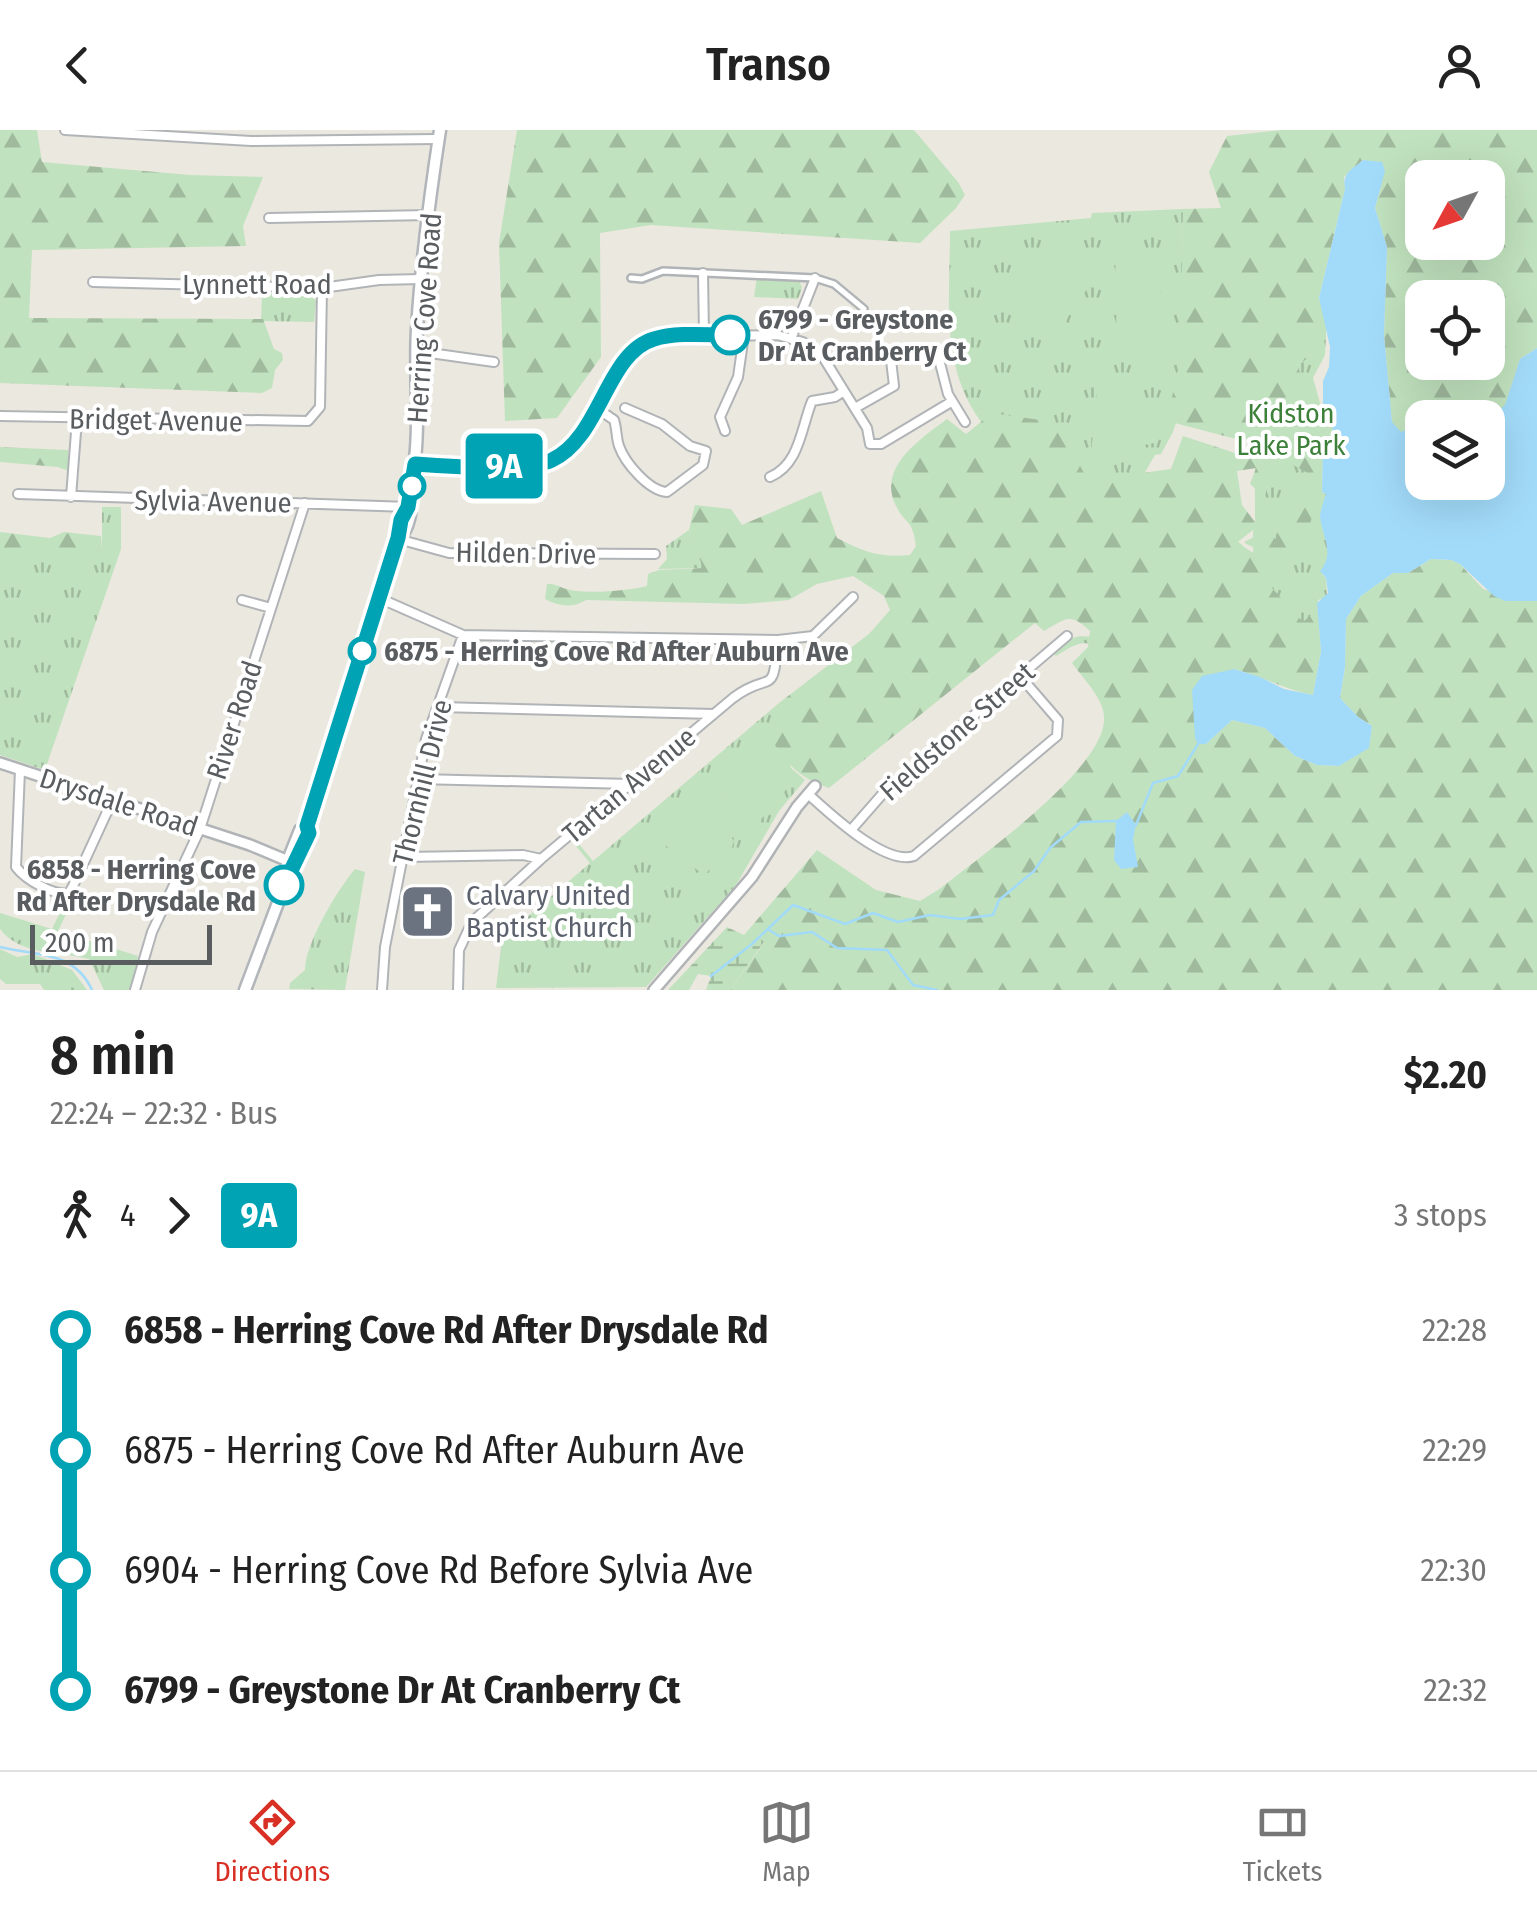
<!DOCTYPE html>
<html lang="en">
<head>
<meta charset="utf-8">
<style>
  :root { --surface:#fff; --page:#f6f6f6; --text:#222; --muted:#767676; --line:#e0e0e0; --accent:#d93025 }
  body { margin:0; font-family:"Fira Sans Condensed",sans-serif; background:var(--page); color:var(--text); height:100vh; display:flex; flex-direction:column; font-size:38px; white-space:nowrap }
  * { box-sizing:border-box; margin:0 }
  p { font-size:32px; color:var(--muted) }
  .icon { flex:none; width:55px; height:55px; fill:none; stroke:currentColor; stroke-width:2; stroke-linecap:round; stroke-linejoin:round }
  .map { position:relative; height:860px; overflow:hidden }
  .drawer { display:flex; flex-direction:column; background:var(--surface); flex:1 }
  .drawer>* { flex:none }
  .badge { padding:0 20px; border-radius:8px; font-size:35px; line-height:65px }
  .needle { width:65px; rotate:230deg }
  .fabs { position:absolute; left:1405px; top:30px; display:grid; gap:20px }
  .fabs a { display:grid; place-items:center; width:100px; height:100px; border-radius:20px; background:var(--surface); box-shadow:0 10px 40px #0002; font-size:50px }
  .scale { position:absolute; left:30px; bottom:25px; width:182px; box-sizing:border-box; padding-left:10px; border:5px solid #595d60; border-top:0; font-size:28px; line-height:35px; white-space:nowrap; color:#595d60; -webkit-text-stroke:8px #fff; paint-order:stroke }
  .map>.badge { position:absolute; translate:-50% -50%; box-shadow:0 0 0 5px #fff }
  .legs { display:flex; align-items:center; gap:15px; height:110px; padding:0 50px; font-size:32px }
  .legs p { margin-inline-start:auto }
  .overview { display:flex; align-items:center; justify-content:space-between; height:170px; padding:0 50px }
  h1 { font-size:55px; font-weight:600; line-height:75px }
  ul { padding:0 50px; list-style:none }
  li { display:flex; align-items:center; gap:35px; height:120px; font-size:38px }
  li i { display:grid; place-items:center; width:15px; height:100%; margin:0 12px; background:currentColor }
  li i::after { content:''; width:25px; height:25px; margin:-12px; border:8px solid; border-radius:50%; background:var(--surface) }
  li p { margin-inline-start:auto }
  li:first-child i { background:linear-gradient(#0000 50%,currentColor 0) }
  li:last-child i { background:linear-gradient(currentColor 50%,#0000 0) }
  header { display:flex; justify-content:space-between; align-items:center; height:130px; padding:0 50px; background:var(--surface); font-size:45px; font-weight:600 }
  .tabs { display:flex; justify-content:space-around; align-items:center; height:140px; border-top:2px solid var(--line); background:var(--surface); font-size:28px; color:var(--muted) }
  .tabs a { display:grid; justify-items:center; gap:5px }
  .tabs .active { color:var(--accent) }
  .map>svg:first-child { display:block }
  .grass { fill:url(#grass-tufts) }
  .forest { fill:url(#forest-firs); fill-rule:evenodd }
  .wetland { fill:url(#wetland-marsh) }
  .pitch { fill:#c1e2be }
  .water { fill:#a2dbf9 }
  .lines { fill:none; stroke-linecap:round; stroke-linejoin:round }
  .stream { stroke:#a2dbf9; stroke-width:2.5 }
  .pedestrian-casing { stroke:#b1b4b7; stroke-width:10 }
  .minor-casing { stroke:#b1b4b7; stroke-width:12 }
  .tertiary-casing { stroke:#b1b4b7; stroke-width:14 }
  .secondary-casing { stroke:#b2b6ba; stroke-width:15 }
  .pedestrian { stroke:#fff; stroke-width:5 }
  .minor { stroke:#fff; stroke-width:8 }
  .tertiary { stroke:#fff; stroke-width:9 }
  .secondary { stroke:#fff; stroke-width:10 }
  .line-1-casing { stroke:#fff; stroke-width:22 }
  .line-1 { stroke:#00a3b4; stroke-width:15 }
  .stop-1-dot { fill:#fff; stroke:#00a3b4; stroke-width:5 }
  .labels { text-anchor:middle; stroke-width:8; stroke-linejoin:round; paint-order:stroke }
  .street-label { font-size:28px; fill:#595d60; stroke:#fff }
  .stop-label { font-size:28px; font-weight:bold; fill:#595d60; stroke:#fff; text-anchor:start }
  .park-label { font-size:28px; fill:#3c8039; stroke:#fff }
  .worship-label { font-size:28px; fill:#5b616d; stroke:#fff; text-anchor:start }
</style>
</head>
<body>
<header><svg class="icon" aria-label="back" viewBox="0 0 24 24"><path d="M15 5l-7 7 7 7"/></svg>Transo<svg class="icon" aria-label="person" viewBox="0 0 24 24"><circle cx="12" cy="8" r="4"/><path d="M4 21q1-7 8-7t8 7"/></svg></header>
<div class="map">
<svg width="1537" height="860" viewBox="0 0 1537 860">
  <defs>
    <pattern id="grass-tufts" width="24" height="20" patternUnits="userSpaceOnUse" patternTransform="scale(2.5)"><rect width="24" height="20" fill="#c1e2be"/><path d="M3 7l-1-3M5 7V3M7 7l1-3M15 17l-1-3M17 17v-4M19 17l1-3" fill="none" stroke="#a0ba9e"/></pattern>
    <pattern id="forest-firs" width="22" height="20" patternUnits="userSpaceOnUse" patternTransform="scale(2.5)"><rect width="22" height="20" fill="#c1e2be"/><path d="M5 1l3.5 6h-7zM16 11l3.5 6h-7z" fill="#a0ba9e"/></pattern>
    <pattern id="wetland-marsh" width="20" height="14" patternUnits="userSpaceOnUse" patternTransform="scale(2.5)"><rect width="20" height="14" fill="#c1e2be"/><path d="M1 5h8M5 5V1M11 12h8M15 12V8" fill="none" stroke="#a0ba9e"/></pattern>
  </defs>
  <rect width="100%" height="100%" fill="#ebe8e0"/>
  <!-- grass -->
  <path class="grass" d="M1183,79L1181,277L1173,302L1161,324L1155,325L1126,375L986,298C939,242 950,170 950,101L1091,88L1092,83Z
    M1254,101L1326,208L1325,225L1313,248L1322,280L1332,287L1333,308L1329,316L1323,317L1322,362L1326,364L1320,387L1330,423L1322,444L1326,448L1327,467L1318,470V485L1254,544L1253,400L1099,520C1083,506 1072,517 1056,526L1046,515L1080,506L1106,508L1255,392Z
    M757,147L799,150L802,158L798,169L754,167Z
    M262,163L310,165L316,171L314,192L261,191Z
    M102,377H121V419L45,640L0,625V416L102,418Z
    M689,400L704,438L658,439L667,429L666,416Z
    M779,573L791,638L805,650L779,681L736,755L646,857L496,858L502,809L590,733L576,716L578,713L593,731Z
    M355,739L365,742L345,860L289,859L290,853L305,840C305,814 337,760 355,739Z
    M73,770L58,801L138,826L131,860H104L89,829C60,821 20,826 0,799V783L52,799L65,772Z
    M0,819L17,827L33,824L72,840L87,860H44L40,854H6L0,849Z"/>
  <!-- forest -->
  <path class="forest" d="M0,0H37L42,32L190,45L263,47L243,96L246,116L32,120L29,188L263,189L274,219L282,223L283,230L275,240L272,258L262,263L0,253Z
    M517,0H914L958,52L965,65L956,78L920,113L651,95L600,103L601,227L557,288L505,291L499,113Z
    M1282,0H1537V218L1520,229L1505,276L1492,287L1469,277L1434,287L1422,288V293L1401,303L1392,293L1384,205L1387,117L1375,78L1382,52L1370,33L1363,30L1344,47L1345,59L1319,168L1326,192V208L1315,223L1298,235L1304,260L1290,274L1276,282L1275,308L1236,309L1167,291L1180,230L1183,79L1221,78L1209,42L1227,6ZM1422,48H1488V112H1422ZM1422,168H1488V232H1422Z
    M992,283L1047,291L1061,302L1084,343L1099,349L1171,339L1183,306L1235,323L1275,318L1265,367L1250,354L1256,338L1237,341L1242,375L1255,392L1235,408C1250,427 1269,425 1283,443L1271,457L1303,492L1318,479L1321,521L1313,565C1286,560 1263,547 1234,539L1206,614L1232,590L1265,598L1295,626L1317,635L1339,636L1368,618L1372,596L1358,587L1340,568L1345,537L1346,489L1361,466L1393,443H1408L1431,429L1451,430L1460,434L1483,459L1522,471H1537V860H730L764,813L757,805H744L817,720L876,760L920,771L941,758C979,727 1109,636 1104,586C1103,568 1082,547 1072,533L1088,517L1090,501C1070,482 1066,488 1044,501L1035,493L829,658C795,646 788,634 768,605L779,586V573L869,504L890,480L884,466L853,446L817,454L789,470L744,474L586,470C572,479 559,476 545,469L547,454C553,453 557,456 563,458C583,465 626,461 647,456L648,444L659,440L703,438L689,400L695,375L731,379L742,395L821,361L837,408C864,422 880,428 910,425L916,416C912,387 906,396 896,376C876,337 922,308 947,289L966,304Z
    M1311,311L1323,316L1322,341H1315L1313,346L1293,335L1300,318L1305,319Z
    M0,317L68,320L69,341L58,337L0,332Z
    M1302,350L1315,352L1313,372L1318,367L1310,394L1313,395L1314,409L1322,419C1305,428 1258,424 1244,412L1264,402L1276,409V396L1285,389Z
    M0,402L50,408L64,402L101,406L102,419H74L59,426L34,429L0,424Z"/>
  <!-- wetland -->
  <path class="wetland" d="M727,797L744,805H757L764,812L730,860H706L711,846L698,844L689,860H668Z"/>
  <!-- pitch -->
  <path class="pitch" d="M1160,118L1162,224L1117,225L1115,119Z
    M1052,127L1079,136L1089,156L1062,196L1049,200L1039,195L1010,154L1025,136Z
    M1122,255C1150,264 1167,284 1154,313L1094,326L1091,322L1098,257Z
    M753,620L773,629L796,648L752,700L710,649Z
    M702,664L734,711L731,720L706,743H701L656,708Z"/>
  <!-- water -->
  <path class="water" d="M1363,30L1382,32L1385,41L1375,78L1387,117L1384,205L1392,292L1401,302L1422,293V352H1488V288L1434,287L1469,277L1492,286L1505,275L1520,229L1537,218V471H1505L1494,466L1460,434L1451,430L1431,429L1408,443H1393L1361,466L1346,489L1345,537L1340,568L1358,587L1372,596L1369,618L1339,636L1317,635L1295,626L1265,598L1232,590L1206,614H1198L1195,608L1192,560L1202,546L1234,539L1260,547L1284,559L1313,565L1321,521L1317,473L1328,463L1326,448L1320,441C1335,423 1323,409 1320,387C1320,382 1324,370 1326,364L1322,362L1323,317L1329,316L1333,308L1332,287L1323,278V251L1329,237L1330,217L1319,168L1345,59C1342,42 1352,40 1363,30Z
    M1127,682L1136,695L1133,709L1138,737L1121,739L1114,730L1116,691Z"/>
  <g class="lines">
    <!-- stream -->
    <path class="stream" d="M1136,695L1153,653L1178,646L1198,614
      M769,800L779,806L812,802L837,818L887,820L913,855L937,860
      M0,817C35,826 74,820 92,860
      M711,846L752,814L793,775L845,794L873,783L898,792L930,785L960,789L993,785L999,770L1034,741L1050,718L1081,692L1116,691"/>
    <defs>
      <path id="pedestrian" d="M631,148L642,149L663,141L815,148L834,154L864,179"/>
      <path id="minor" d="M65,0L251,11L438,9
        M269,88L430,85
        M703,143L704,205
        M93,152L322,158L379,150L421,149
        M791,209L815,148
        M936,218L948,264L965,292
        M416,221L494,232
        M855,278L894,256L891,230
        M598,279L614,290C617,299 616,307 619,316C625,333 649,361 667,362L703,335L706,321L690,316L662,294L625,278
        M0,286L308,291L320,277L322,158
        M725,301L720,287L738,247L744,205
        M415,334C445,336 521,342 546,333C605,312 603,218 663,207L777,205L803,212L823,227L867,298L870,314H881L951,272
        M770,347C800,334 801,298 812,271L835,267L844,261
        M18,364L409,377
        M71,367L77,289
        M398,409L449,423L655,424
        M379,468L463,505L778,510L813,506L853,467
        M242,470L271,478
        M438,577L714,584
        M20,640L16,737C26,750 54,766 69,763L73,756L113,669
        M418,649L631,654
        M808,664C829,683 885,736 914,726L1057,606L1058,590L1020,546
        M851,700L886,660L1067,506
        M404,727L523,725L541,729
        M135,860L152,802L200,699L305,373
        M382,860L385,817L426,609L463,505
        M458,860L459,820L472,792L541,729L733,568C771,539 773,571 778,510"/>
      <path id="tertiary" d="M0,633L250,715L293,733
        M654,860L752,747L797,677L815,656"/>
      <path id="secondary" d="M398,409C415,395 410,365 413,344C421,297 414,247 417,199C421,133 430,65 440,0
        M293,733L290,725L300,700L307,696
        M245,860L293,733C303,726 311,708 307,696L398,409L403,383L409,377"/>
    </defs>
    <!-- pedestrian casing -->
    <use href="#pedestrian" class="pedestrian-casing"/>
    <!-- minor casing -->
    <use href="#minor" class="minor-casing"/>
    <!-- tertiary casing -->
    <use href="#tertiary" class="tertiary-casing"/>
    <!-- secondary casing -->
    <use href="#secondary" class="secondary-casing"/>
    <!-- pedestrian -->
    <use href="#pedestrian" class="pedestrian"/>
    <!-- minor -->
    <use href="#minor" class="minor"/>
    <!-- tertiary -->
    <use href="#tertiary" class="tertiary"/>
    <!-- secondary -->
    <use href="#secondary" class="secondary"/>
  </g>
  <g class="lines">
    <defs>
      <path id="line-1" d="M284,755L309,703L307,696L398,408L401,390L408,377L415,334C447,336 525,343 552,330C601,307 606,223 654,209C677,202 706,205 730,205"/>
    </defs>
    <!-- line-1 casing -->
    <use href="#line-1" class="line-1-casing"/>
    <!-- line-1 -->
    <use href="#line-1" class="line-1"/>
  </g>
  <!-- icons -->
  <defs>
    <symbol id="church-square" viewBox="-11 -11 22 22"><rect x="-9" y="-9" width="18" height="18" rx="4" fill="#6b7280" stroke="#fff"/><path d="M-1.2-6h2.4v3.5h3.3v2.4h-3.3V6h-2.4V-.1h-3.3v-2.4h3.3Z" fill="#fff"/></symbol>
  </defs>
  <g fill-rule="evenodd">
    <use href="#church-square" x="396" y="750" width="63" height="63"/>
  </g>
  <!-- markers -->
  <g class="stop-1-dot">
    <circle cx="730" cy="205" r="18"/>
    <circle cx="412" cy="356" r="12"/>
    <circle cx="362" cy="521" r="12"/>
    <circle cx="284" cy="755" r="18"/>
  </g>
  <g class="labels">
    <!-- street labels -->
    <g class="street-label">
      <text x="257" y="164">Lynnett Road</text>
      <text transform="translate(424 188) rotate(-86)" y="10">Herring Cove Road</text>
      <text transform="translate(156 290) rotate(1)" y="10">Bridget Avenue</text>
      <text transform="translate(213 371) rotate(1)" y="10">Sylvia Avenue</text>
      <text transform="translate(526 423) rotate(1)" y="10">Hilden Drive</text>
      <text transform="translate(234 590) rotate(-72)" y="10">River Road</text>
      <text transform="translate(957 601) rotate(-41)" y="10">Fieldstone Street</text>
      <text transform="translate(422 652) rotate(-76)" y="10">Thornhill Drive</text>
      <text transform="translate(629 655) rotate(-40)" y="10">Tartan Avenue</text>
      <text transform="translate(119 672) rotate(18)" y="10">Drysdale Road</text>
    </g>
    <!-- stop labels -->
    <g class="stop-label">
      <text x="758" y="199">6799 - Greystone<tspan x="758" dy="32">Dr At Cranberry Ct</tspan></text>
      <text x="384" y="531">6875 - Herring Cove Rd After Auburn Ave</text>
      <text x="256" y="749" text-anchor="end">6858 - Herring Cove<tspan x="256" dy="32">Rd After Drysdale Rd</tspan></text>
    </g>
    <!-- park labels -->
    <g class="park-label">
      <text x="1291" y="293">Kidston<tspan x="1291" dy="32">Lake Park</tspan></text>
    </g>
    <!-- worship labels -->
    <g class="worship-label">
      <text x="466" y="775">Calvary United<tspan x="466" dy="32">Baptist Church</tspan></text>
    </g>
  </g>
</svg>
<div class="fabs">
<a><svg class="needle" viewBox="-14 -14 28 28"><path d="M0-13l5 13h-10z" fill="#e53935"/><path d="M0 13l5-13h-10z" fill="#767676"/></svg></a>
<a><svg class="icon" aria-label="locate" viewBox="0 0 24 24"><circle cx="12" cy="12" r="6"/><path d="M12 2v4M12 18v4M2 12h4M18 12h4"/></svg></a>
<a><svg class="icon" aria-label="layers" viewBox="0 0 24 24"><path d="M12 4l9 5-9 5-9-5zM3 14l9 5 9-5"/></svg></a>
</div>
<div class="scale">200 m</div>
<b class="badge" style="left:504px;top:336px;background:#00a3b4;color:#fff">9A</b>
</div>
<section class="drawer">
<div class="overview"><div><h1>8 min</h1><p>22:24 – 22:32 · Bus</p></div><b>$2.20</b></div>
<div class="legs"><svg class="icon" aria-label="walk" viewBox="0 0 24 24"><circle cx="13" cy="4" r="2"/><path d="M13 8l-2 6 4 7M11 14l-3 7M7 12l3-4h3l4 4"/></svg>4<svg class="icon" aria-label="forward" viewBox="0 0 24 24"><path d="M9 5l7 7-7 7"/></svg><b class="badge" style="background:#00a3b4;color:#fff">9A</b><p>3 stops</p></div>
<ul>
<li><i style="color:#00a3b4"></i><b>6858 - Herring Cove Rd After Drysdale Rd</b><p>22:28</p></li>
<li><i style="color:#00a3b4"></i><span>6875 - Herring Cove Rd After Auburn Ave</span><p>22:29</p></li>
<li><i style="color:#00a3b4"></i><span>6904 - Herring Cove Rd Before Sylvia Ave</span><p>22:30</p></li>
<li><i style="color:#00a3b4"></i><b>6799 - Greystone Dr At Cranberry Ct</b><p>22:32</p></li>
</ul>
</section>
<nav class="tabs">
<a class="active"><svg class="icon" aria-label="directions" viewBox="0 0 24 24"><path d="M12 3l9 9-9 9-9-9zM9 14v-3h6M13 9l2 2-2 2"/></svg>Directions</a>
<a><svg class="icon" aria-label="map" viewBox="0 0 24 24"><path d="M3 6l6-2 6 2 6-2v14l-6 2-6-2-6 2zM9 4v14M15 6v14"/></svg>Map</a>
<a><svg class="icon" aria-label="tickets" viewBox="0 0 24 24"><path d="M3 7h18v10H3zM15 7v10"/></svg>Tickets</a>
</nav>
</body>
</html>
